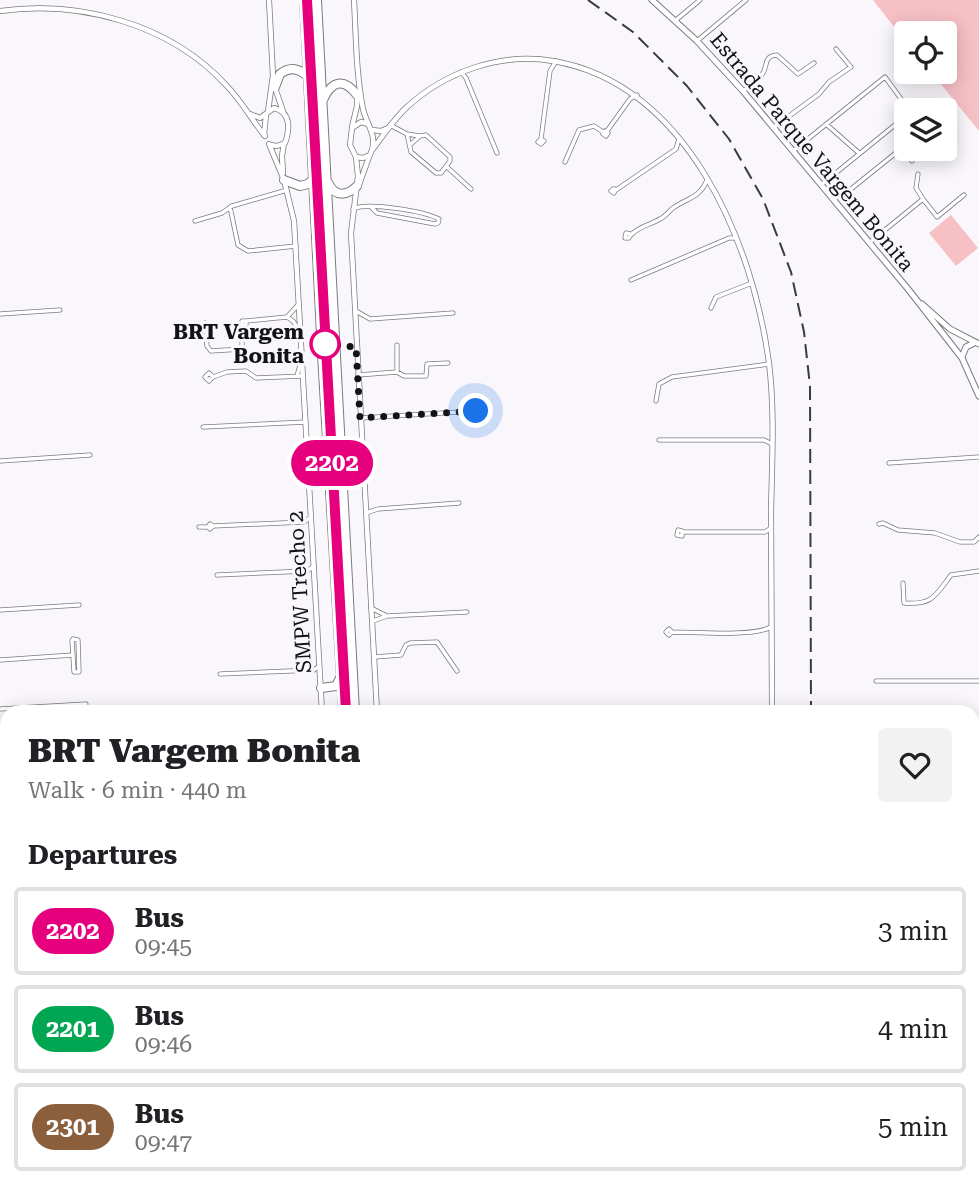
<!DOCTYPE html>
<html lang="en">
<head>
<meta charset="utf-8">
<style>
  :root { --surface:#fff; --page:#f2f2f2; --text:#202124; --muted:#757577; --line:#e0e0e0 }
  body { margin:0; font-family:"Roboto Serif",serif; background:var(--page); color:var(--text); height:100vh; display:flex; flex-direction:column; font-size:26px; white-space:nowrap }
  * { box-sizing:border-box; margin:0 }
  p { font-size:23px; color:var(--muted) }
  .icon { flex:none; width:38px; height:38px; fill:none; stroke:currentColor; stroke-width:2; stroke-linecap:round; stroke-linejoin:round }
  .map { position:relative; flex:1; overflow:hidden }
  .details { position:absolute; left:0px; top:705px; width:980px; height:492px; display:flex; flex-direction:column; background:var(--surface); border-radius:21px 21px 0 0; box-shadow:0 4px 18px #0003 }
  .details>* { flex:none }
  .badge { padding:0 14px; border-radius:23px; font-size:24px; line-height:46px }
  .controls { position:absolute; left:894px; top:21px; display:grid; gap:14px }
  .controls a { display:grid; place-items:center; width:63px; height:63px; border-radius:7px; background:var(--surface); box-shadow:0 4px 18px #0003; font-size:35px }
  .you { position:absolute; width:35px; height:35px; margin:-18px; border:5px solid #fff; border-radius:50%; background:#1a73e8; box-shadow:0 0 0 10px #1a73e833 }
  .map>.badge { position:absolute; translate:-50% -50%; box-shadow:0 0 0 4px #fff }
  h2 { padding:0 28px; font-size:26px; line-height:63px }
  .round { display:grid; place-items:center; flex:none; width:74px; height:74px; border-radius:7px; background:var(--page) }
  .summary { display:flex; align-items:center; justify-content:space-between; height:119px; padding:0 28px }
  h1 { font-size:33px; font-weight:800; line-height:52px }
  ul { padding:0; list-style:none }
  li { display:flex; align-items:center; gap:21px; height:88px; margin:0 14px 10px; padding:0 14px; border:4px solid var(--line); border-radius:7px }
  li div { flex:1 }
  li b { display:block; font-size:26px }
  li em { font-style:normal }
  li .badge { min-width:77px; font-weight:700; text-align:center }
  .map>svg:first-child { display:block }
  .green { fill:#f6c0c5 }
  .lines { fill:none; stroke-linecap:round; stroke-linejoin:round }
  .minor-casing { stroke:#7c7a7e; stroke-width:5 }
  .tertiary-casing { stroke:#7c7a7e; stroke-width:6 }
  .secondary-casing { stroke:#7c7a7e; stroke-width:7 }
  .trunk-casing { stroke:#7c7a7e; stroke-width:10 }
  .minor { stroke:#fff; stroke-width:3.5 }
  .tertiary { stroke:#fff; stroke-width:4.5 }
  .secondary { stroke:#fff; stroke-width:5 }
  .trunk { stroke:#fff; stroke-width:8 }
  .rail { stroke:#3b3a3d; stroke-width:2; stroke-dasharray:14 7; stroke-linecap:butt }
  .line-casing { stroke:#fff; stroke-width:16 }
  .line { stroke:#e6007e; stroke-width:10 }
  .walk { stroke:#131214; stroke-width:7; stroke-dasharray:0 12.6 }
  .stop-dot { fill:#fff; stroke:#e6007e; stroke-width:3.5 }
  .labels { text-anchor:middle; stroke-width:6; stroke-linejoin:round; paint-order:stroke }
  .street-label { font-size:21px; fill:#131214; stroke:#f9f7fb }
  .stop-label { font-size:21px; font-weight:bold; fill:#131214; stroke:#f9f7fb; text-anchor:end }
</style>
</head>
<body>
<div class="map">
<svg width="979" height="1196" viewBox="0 0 979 1196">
  <rect width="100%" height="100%" fill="#f9f7fb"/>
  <!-- green -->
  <path class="green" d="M873,0H979V131L931,72H945V33H906V42Z
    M951,215L978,248L956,266L929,233Z"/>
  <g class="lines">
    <defs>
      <path id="minor" d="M676,20L700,0
        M697,41L746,0
        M461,72L466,78L497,153
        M743,91C748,87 757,82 761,76C769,67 762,56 777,55L798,74L814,63
        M826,124L859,153
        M390,125L407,134L420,136
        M773,128L819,94L829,82L851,67L836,49
        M605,131L608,133L606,136L603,134Z
        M607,131L630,99L637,95
        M407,134L411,152L436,173H441L450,161V157L426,135L420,136L410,145
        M541,139L550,71L556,61
        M541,139L544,141L541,144L538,142Z
        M793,151L885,77L907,107V110
        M565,162L579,130L594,126L603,132
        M447,167L471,189
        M821,185L906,116V111
        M613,189H615L614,193L611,191Z
        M616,190L676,149L679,139
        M831,195L842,194L851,189L902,148L912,161
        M923,199L937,217L964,195
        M230,207L238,245L248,251L296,246
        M353,209C368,202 424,211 439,219L438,223L435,224L377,213L372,208
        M195,221L222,213L232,206L287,190
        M626,233L630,234L629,238H625Z
        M631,235C639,226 650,225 660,219C666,216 669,211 673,208C687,198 700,198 707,180
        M869,243L923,199L916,188L918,174
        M631,280L729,238H735
        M711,308L716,297L752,283
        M356,311L370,319L453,313
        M0,314L60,310
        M287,317L293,321L299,330
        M246,321L287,317L298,305
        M205,323L207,346L211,351L242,349V326L246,325V321H242V326
        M397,372V345
        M358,375L397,372L404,376H426L427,364L448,363
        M297,376L302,358
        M213,377L209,373L205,377L209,381L213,377L227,372L246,371L256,378L302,376
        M656,401L659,384L672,377L769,364
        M360,418L476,411
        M203,427L306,422
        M659,440H764L772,444
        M0,461L90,455
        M889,463L979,457
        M366,513L378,509L459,503
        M879,524L883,523L898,530L935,533L960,542H974L979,537
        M213,526L210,524L208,527L210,529L213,526L304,522L311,517
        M199,527H208
        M678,530L682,531V536L677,535Z
        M683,532H765L771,528
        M217,575L307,571L314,566
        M903,583L904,603C933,605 935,596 951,575L979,571
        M371,608L385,615
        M0,610L79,605
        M373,621L387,616L467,612
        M672,632L669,635L666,632L669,629L672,632C696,632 753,637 771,627
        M73,639L78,640L79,672H74L72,641Z
        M374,657L401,655L406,645L410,643L437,642L457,671
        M0,660L73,655
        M220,674L314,670L319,666
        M876,681H979
        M0,709L86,704
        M973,777L979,778
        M0,807H7
        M0,853H7
        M973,876H979
        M979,912L976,928L979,942
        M973,955H979
        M973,1027L979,1026
        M973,1076H979
        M973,1125H979
        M973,1175H979
        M238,1190L253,1196
        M298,1190L304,1196
        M270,1196L272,1190"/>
      <path id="tertiary" d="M354,0C356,36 356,73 363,109C367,126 379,137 370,155L363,158L356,157L350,145L352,128L361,122L368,124
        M0,11C81,0 170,24 226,85C241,100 251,119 265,136
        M275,88L283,111
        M268,111L273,76L269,0
        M250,114L260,118L274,108C291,112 290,129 285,143L277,146L270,145
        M352,127L357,106V94
        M372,130L381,131L388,128
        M264,135L266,115
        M269,144L284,180L294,221L322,712
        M373,149C384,134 394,119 407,107C445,72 501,52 553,61C687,83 753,243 769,363C775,412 772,462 771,511C771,578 772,645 772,712
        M356,157L358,176L351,233L377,712
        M283,173L282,156L284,143
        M359,185L369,157
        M0,983H7
        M772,1190V1196
        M304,1196L307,1190
        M363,1196L365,1190"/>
      <path id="secondary" d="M652,0L697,41L743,91L908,289L962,358L979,396
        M922,304L950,329L979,344
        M962,357L966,347L974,343"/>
      <path id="trunk" d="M304,0L322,354L343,712
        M317,0L355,712
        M275,87L280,74C290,66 300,68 309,78
        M323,100C332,80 344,78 357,95
        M284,180L300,186L308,184L314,178
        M329,184C335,197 347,196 357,186
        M321,688L336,686L340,678
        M316,1190L320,1196
        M327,1196L330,1190
        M340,1196L342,1190
        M353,1196L355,1190"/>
    </defs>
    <!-- minor casing -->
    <use href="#minor" class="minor-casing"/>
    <!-- tertiary casing -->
    <use href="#tertiary" class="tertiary-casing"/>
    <!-- secondary casing -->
    <use href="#secondary" class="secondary-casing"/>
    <!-- trunk casing -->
    <use href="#trunk" class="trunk-casing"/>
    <!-- minor -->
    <use href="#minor" class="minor"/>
    <!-- tertiary -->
    <use href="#tertiary" class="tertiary"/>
    <!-- secondary -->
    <use href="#secondary" class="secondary"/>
    <!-- trunk -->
    <use href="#trunk" class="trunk"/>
    <!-- rail -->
    <path class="rail" d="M588,0L633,32L687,86L729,139L763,199L791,272L804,332L810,386L811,712
      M811,1190V1196"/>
  </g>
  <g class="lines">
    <defs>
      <path id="line" d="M307,0L346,712"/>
    </defs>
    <!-- line casing -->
    <use href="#line" class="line-casing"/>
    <!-- line -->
    <use href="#line" class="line"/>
    <!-- walk -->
    <path class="walk" d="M325,344L356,347L360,418L476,411"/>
  </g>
  <!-- markers -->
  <circle class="stop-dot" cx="325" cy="344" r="14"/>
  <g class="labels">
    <!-- street labels -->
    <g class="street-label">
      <text transform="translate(812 152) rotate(50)" y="7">Estrada Parque Vargem Bonita</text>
      <text transform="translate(300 592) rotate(-93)" y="7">SMPW Trecho 2</text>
    </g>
    <!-- stop labels -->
    <g class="stop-label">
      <text x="304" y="339">BRT Vargem<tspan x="304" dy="24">Bonita</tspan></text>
    </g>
  </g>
</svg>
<div class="controls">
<a><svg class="icon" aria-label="locate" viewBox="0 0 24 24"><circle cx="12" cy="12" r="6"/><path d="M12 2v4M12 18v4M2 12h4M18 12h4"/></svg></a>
<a><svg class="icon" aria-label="layers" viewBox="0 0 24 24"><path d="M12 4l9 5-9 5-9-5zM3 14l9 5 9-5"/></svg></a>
</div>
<div class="you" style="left:476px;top:411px"></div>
<b class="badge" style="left:332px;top:463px;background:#e6007e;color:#fff">2202</b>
<section class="details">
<div class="summary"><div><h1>BRT Vargem Bonita</h1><p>Walk · 6 min · 440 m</p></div><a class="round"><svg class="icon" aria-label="heart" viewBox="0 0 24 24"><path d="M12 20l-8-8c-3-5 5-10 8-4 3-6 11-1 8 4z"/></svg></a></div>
<h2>Departures</h2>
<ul>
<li><span class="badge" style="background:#e6007e;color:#fff">2202</span><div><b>Bus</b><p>09:45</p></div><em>3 min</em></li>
<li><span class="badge" style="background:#00a651;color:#fff">2201</span><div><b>Bus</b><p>09:46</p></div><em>4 min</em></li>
<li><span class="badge" style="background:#8b5e3c;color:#fff">2301</span><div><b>Bus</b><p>09:47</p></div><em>5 min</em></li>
</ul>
</section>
</div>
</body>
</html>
